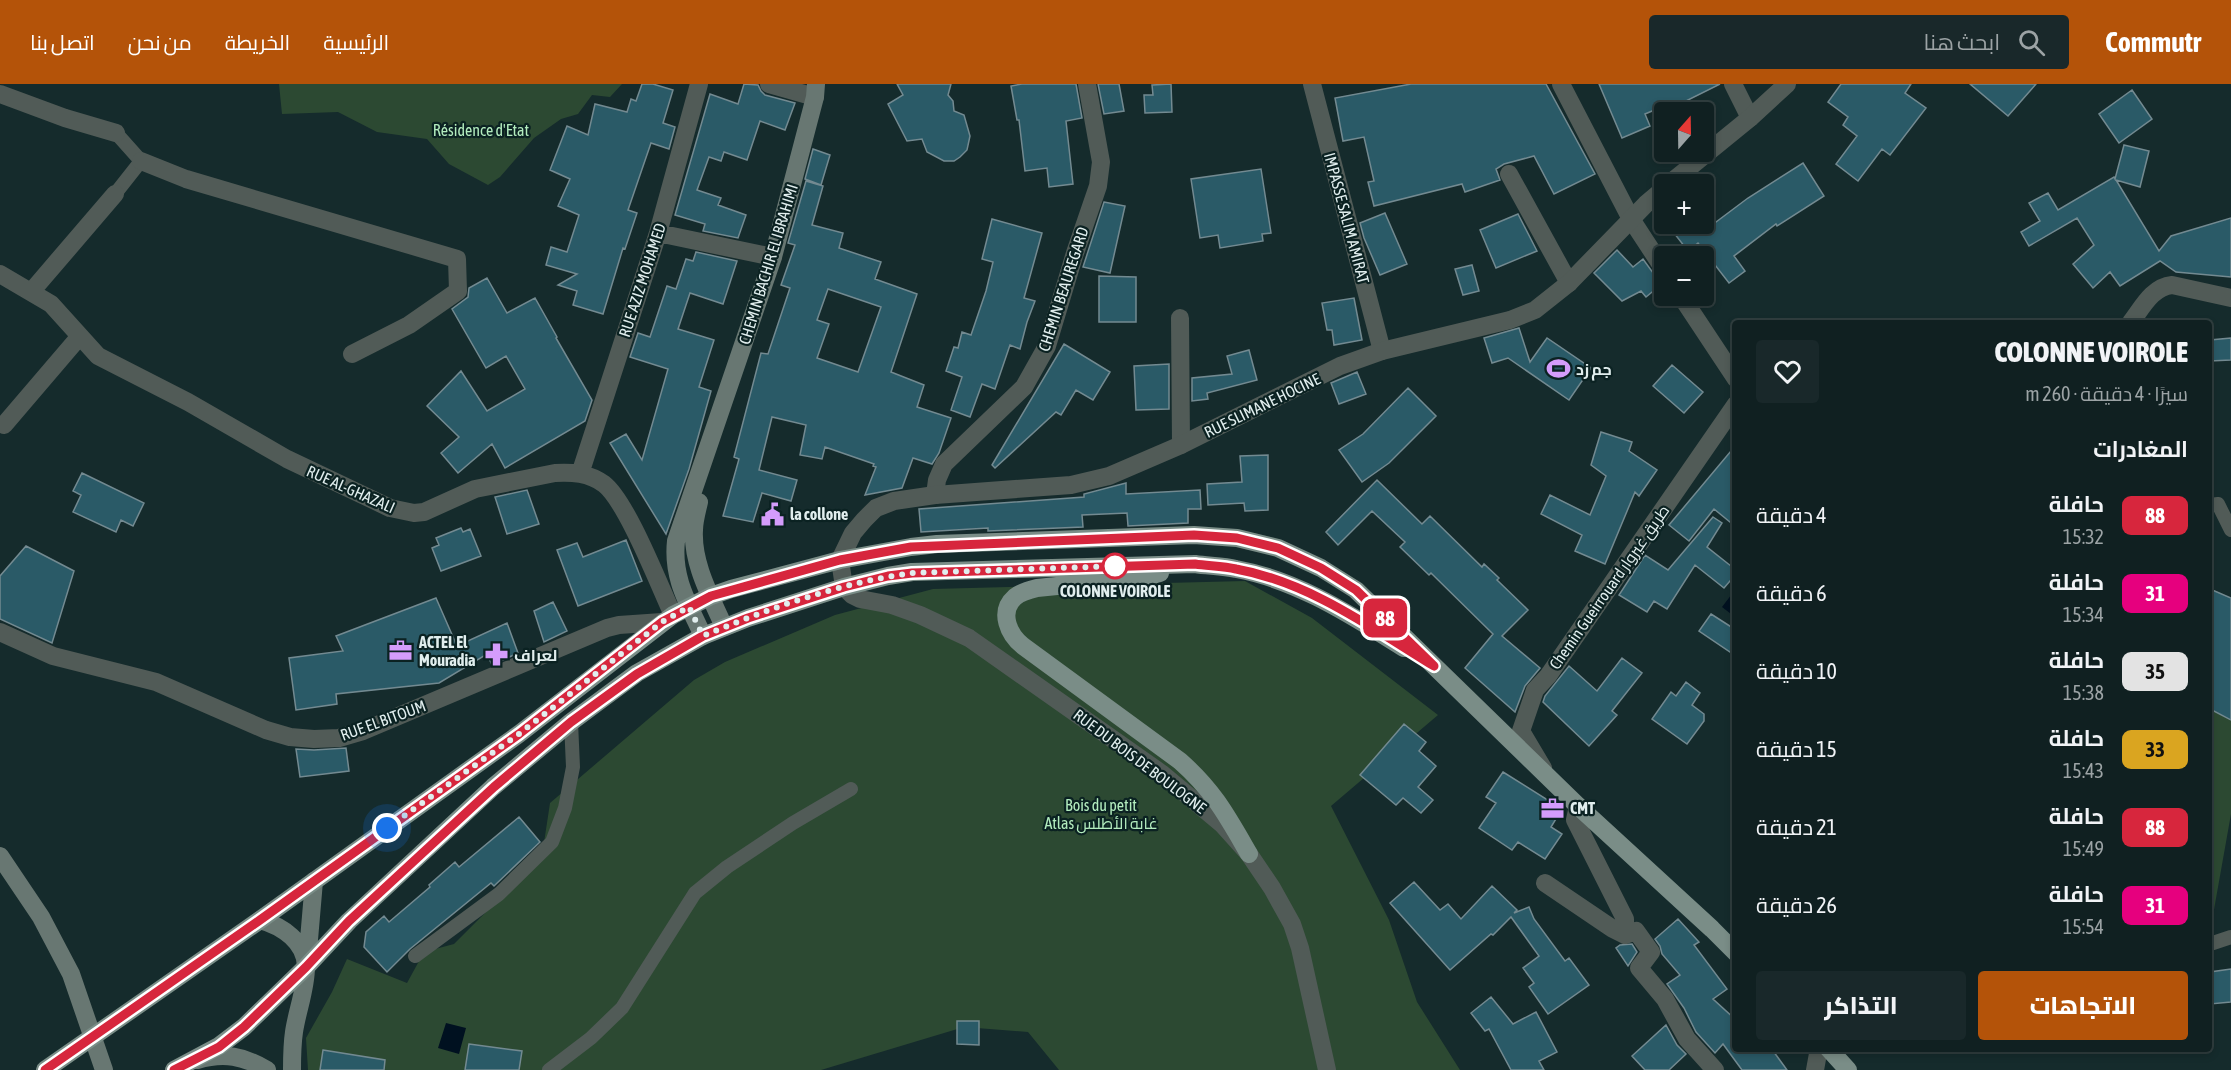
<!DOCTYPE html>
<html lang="ar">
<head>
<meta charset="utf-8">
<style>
  :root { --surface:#102021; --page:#19282a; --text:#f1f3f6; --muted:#9ca3a5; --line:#303e3f; --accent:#b45309 }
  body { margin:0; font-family:"Asap Condensed",Cairo,sans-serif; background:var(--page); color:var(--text); direction:rtl; height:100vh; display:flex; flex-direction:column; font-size:22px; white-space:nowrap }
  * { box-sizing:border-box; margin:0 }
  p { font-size:20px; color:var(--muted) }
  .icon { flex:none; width:33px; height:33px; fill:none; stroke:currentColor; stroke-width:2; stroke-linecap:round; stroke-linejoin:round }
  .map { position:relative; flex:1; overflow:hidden; direction:ltr }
  .drawer { position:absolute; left:1732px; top:236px; width:480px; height:732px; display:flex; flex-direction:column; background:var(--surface); border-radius:6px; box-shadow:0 3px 9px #0003,0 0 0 2px var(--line); direction:rtl }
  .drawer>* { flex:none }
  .badge { padding:0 12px; border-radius:9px; font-size:21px; line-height:39px }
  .needle { width:39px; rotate:20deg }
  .tools { position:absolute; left:1654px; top:18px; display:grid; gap:12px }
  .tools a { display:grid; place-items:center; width:60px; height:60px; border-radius:6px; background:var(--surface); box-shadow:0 3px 9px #0003,0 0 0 2px var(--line); font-size:30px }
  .you { position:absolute; width:30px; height:30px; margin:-15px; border:4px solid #fff; border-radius:50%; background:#1a73e8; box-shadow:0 0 0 9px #1a73e833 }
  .map>.badge { position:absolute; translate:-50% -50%; box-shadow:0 0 0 3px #fff }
  h2 { padding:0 24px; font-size:22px; line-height:54px }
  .round { display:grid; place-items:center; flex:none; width:63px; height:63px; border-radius:6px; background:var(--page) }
  .overview { display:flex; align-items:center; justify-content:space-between; height:102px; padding:0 24px }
  h1 { font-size:28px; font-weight:800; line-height:45px }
  .button { display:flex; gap:12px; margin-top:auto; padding:12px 24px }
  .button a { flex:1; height:69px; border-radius:6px; background:var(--accent); color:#fff; font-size:24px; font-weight:800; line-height:69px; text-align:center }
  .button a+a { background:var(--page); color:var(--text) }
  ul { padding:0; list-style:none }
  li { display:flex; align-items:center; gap:18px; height:78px; padding:0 24px }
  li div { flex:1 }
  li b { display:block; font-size:22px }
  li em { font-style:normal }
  li .badge { min-width:66px; font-weight:700; text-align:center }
  header { display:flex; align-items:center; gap:36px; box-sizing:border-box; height:84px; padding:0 30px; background:var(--accent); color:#fff }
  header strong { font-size:28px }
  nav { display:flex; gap:33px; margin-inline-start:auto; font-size:21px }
  .search { width:420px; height:54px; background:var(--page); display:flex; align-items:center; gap:15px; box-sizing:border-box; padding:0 21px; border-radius:6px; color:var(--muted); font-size:22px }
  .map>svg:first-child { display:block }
  .green { fill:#2c4932 }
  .water { fill:#001120 }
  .building { fill:#2a5a67; stroke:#738a91; stroke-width:1.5; fill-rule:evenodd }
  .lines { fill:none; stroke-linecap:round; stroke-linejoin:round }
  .service { stroke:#515b57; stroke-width:14 }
  .minor { stroke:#515b57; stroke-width:18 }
  .tertiary { stroke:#515b57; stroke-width:18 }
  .secondary { stroke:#687772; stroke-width:18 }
  .primary { stroke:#7a8d87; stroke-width:18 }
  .line-casing { stroke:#fff; stroke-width:14 }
  .line { stroke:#d7263d; stroke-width:9 }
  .walk { stroke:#e1eeee; stroke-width:6; stroke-dasharray:0 10.8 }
  .stop-dot { fill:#fff; stroke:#d7263d; stroke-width:3 }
  .labels { text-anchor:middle; stroke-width:4.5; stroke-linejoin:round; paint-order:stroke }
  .park-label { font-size:16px; fill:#b3ecbe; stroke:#0b2222 }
  .street-label { font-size:16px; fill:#e1eeee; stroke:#0b2222 }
  .poi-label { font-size:16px; font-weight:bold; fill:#e1eeee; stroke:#0b2222; text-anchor:start }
  .stop-label { font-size:16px; font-weight:bold; fill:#e1eeee; stroke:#0b2222 }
</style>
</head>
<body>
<header>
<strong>Commutr</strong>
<div class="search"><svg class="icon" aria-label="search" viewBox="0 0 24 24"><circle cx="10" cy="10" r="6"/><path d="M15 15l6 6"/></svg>ابحث هنا</div>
<nav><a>الرئيسية</a><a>الخريطة</a><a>من نحن</a><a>اتصل بنا</a></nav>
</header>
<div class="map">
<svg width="2231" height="986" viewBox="0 0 2231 986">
  <rect width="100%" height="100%" fill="#152b2c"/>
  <!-- green -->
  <path class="green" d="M279,0H622L610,13L592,11L578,30L561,35L534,54L500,93L488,101L449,80L427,55L377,48L338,28L282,30Z
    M1245,497L1312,534L1438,631L1331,722L1389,836L1417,918L1460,986H1059L1028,948L964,943L821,986H308L306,954L332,908L347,875L407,899L424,868L454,860L542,772L550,719L694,596L725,578L835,531L933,505Z
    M2210,625L2231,636V730L2210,848Z"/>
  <!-- water -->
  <path class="water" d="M1735,506V533L1722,523Z
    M446,939L466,944L459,970L438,964Z"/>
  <!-- building -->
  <path class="building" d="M642,0H653L673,6L663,39L675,43L669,65L651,59L628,126L637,129L625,165L623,164L603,230L573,221L577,207L558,201L577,190L546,181L551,163L567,168L579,131L558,122L570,95L550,86L567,42L588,51L595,20L627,28L631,15L636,17Z
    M744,0L758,1L761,7L765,11L795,19L785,46L760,37L747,76L724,68L721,77L709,73L697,106L721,114L718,121L746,131L738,154L703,147L705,140L675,131L710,10L738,20Z
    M897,0H951L948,11L953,17L954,27L964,31L970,52L967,66L960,73L954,77H944L927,68L922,55L907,57L888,20L903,11Z
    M1022,0H1076L1082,34L1066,37L1073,100L1049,103L1047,84L1025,87L1019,36H1017L1011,2Z
    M1098,0H1119L1124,27L1104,30Z
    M1171,0L1172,28L1145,29L1144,11H1153L1152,1Z
    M1411,0H1546L1595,90L1554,110L1534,72L1504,80L1496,85L1500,96L1465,108L1462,100L1374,122L1368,98L1374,97L1364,53L1343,57L1335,14Z
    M1599,0H1720L1678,21L1676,17L1645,30L1650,42L1622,54Z
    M1841,0H1911L1905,9L1926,24L1890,71L1882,65L1858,97L1836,80L1857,52L1843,41L1848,33L1828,18Z
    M1970,0H2036L2008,32Z
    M2132,6L2152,35L2119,59L2099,30Z
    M2124,61L2149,67L2140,103L2116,96L2159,167L2171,152L2231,134V193L2176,188L2160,177L2120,202L2110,188L2093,204L2073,180L2094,161L2077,134L2029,162L2021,148L2040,137L2029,119L2048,109L2058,126L2114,93L2115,95Z
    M813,65L830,71L821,101L805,95Z
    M1803,79L1824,112L1777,142L1776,140L1734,172L1745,187L1729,199L1698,159L1688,167L1667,140H1704V123L1716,138L1748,114Z
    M1261,85L1271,149L1262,150L1263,157L1220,164L1218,151L1200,154L1191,95Z
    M806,97L823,102L812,141L843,149L839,164L881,178L875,195L917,210L891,288L924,301L917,323L951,334L939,369L932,380L913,374L902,404L865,411L876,383L873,382L874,380L825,363L822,375L800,371L806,341L772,333L759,386L797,396L791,417L762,409L753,438L723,432L739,375L734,373L761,269L768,270L790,204L781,201L795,161L788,159ZM828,205L881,223L858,288L817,274L829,240L817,236Z
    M1104,118L1125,122L1110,189L1083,183Z
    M1385,129L1407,180L1380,191L1364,154L1360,139Z
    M1518,130L1537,167L1496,184L1480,146Z
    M992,135L1042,149L1024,214L1035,217L1027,238L1020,265L1010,261L995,305L982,300L970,333L951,326L962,293L946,287L954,263L958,264L962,248L971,251L986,207L993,178L982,175Z
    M1617,166L1633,183L1643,175L1656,193L1663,199L1646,213L1641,207L1622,217L1594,189Z
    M696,168L737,177L723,220L690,209L678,245L714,256L699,303L711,307L689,385L666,450L610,359L626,350L642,376L668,285L630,273L638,249L650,253L667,202L676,205L686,175L693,177Z
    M1472,181L1479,207L1463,211L1455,185Z
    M1099,192L1136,193V238H1099Z
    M487,194L507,229L535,214L557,253L556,254L592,316L585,337L505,384L492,360L458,389L441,369L459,353L427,322L461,287L487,327L525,305L506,272L486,284L452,225L468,213L469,204Z
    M1354,214L1362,256L1334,261L1332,246H1327L1322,219Z
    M1519,244L1530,278L1547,254L1591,284L1569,316L1508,274L1492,279L1484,254Z
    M2231,254V276L2210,277V256Z
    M1064,260L1110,288L1093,316L1076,306L1061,331L1056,328L995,384L992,381Z
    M1249,266L1257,296L1207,309L1208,315L1192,317V294L1232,290L1227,272Z
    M1169,280V325L1136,326L1134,282Z
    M1672,281L1703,308L1684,329L1653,302Z
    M1357,288L1366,310L1339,320L1331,299Z
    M1408,304L1436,332L1389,379L1362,398L1339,366L1363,350Z
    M1601,348L1632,358L1629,367L1657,386L1639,412L1635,408L1605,480L1575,467L1582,451L1541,430L1550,411L1590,431L1606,392L1591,381Z
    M1736,361V443L1714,425L1689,457L1669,441Z
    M1268,371V426L1245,427L1244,419L1208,421L1207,400L1242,398L1240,372Z
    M82,389L144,419L133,442L121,436L116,448L73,428L81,411L73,407Z
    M1377,396L1422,440L1430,432L1482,483L1484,480L1499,494L1497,496L1528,526L1502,552L1540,584L1525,602L1515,628L1465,584L1493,550L1431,489L1429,491L1400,463L1405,458L1372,427L1338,461L1326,448Z
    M1126,399V410L1200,406L1201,425H1188V439L1128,442L1127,429L1082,431L1083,443L988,447V444L921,448L919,425L1084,413V410Z
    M527,406L539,440L507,450L495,413Z
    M1713,433L1722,439L1707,463L1736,486V490L1724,504L1695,481L1667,525L1654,517L1647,528L1619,511L1645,471L1668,486Z
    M461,444L463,448L470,445L481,472L441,487L432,464L439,461L436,454Z
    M626,456L642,497L578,522L557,466L577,459L583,473Z
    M26,462L74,487L52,559L0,535V492Z
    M2210,505L2231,514V636L2210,625Z
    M436,514L457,562L507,539L518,569L492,581L487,570L439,599L336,610L337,620L296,626L289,574L343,567L336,552Z
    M553,518L567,547L544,558L534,527Z
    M1711,530L1736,546V572L1699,547Z
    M1622,574L1642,589L1612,627L1617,631L1589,662L1543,618L1545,612L1569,582L1597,607Z
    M1686,598L1700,609L1692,621L1704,630V637L1687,660L1652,635L1671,608L1676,612Z
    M1404,640L1426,658L1419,667L1436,682L1418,703L1433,716L1421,729L1403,714L1396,721L1360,691Z
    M346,664L349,687L300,693L296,665L314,666Z
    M1503,688L1562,725L1551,743L1562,750L1545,775L1518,758L1512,766L1479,744L1496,719L1486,713Z
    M519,733L540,758L494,802L491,799L410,865L387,888L364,863L366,848L384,832L389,838L430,803L429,801L455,778L459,783Z
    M1414,798L1440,826L1448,820L1461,835L1492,802L1517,826L1514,829L1529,823L1534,835L1565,877L1569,874L1589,901L1548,930L1529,903L1534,899L1523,884L1539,872L1511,833L1493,851L1491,850L1450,886L1390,819Z
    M1678,835L1699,858L1694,861L1727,905L1713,915L1736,936V964H1771L1787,986H1742L1723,960L1715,969L1696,948L1684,924L1667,900L1680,891L1662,870L1660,862L1655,855Z
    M1632,860L1637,868L1628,882L1616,864L1620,861Z
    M2231,885V918L2210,920V888Z
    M1491,913L1513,940L1536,928L1557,968L1539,977L1544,986H1511L1489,945L1485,947L1471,929Z
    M957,937H979V961L957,960Z
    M1666,941L1677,961L1686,970L1669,986H1645L1632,972Z
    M469,960L522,967L519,986H465Z
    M323,966L385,976L384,986H320Z"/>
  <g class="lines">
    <!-- service -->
    <path class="service" d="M115,110L141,77L116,49
      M2210,421L2218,420L2231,446
      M2210,860L2231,853
      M415,872L499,810L552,758L565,724L573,683L571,638
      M549,986L591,954L622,924L695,809L727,783L793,739L851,705"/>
    <!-- minor -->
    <path class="minor" d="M769,0L815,13
      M1312,0L1382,267
      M1561,0L1631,135L1665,187
      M1733,0L1750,34
      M0,10L65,34L116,49
      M141,77L186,95L457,175L458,207L409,241L352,270
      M1509,90L1569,199
      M658,149L773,173
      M0,190L51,220L98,272L188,318L287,375L390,424L414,429L424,428L475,405L555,389C572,388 589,389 604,400C627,418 659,501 673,531
      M31,208L115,110
      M1681,212L1736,295
      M1180,234L1181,361
      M2131,238C2142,224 2152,203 2172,201L2231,214
      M4,341L80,252
      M580,390L658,149L699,0
      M935,411L937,396L944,380L1024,303L1047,262L1075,169L1098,102L1101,78L1087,0
      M1543,684L1521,647L1535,606L1548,592L1736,320
      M1545,799L1613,845L1625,851V835L1575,736L1578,722
      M1625,851L1636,847L1651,868L1639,884L1665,915L1687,955L1715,986
      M1815,986L1819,964"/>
    <!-- tertiary -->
    <path class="tertiary" d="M1669,100L1750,34L1787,0
      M0,548L53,572L156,598L266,646L290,653L314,655L339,654L363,647L607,544L619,541L662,538
      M1327,986L1300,864L1292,840L1272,804L1249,770L1222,740L1161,689L969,554L920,531L892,521L860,515L852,511L844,503L840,476L853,449L864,436L876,424L894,417L935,411L1071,401L1109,392L1181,361L1340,282L1382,267L1510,236L1535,226L1569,199L1646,120L1665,104"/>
    <!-- secondary -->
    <path class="secondary" d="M699,418C697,427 694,437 694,446C692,480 711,513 724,543
      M703,552C688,519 672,494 676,457L773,173L815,13L816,0
      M0,772L41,833L71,890L104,986
      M260,836C282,842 306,858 306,883C306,905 297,927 294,948C292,961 292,974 292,986
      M307,879L314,797
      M197,976C224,968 244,972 267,986"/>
    <!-- primary -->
    <path class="primary" d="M1160,489L1147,493L1037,504C1029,506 1021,508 1015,513C998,528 1009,551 1023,562L1180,677C1214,707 1227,732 1249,770
      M1828,964L1848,986
      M45,986L260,836L519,650L673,531L711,512L731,505L840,476L911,463L937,460L1194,451L1237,454L1278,464L1321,484L1356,506L1578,722L1712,845L1736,869
      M174,986L219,962L244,943L306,883L349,837L493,703L571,638L637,589L703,552L748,534L844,503L888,492L912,488L1195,480C1208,482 1223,482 1236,485C1298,496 1352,532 1404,564"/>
  </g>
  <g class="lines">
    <defs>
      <path id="line" d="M45,986L260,836L519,650L662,538L711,512L840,476L911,463L1194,451L1237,454L1278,464L1321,484L1356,506L1434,582C1372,544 1309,498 1236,485C1223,482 1208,482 1195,480L912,489L888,492L844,503L748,534L703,552L637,590L571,638L494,703L349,837L306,883L244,943L219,963L174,986"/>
    </defs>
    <!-- line casing -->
    <use href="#line" class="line-casing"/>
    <!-- line -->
    <use href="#line" class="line"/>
    <!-- walk -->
    <path class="walk" d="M387,744L519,650L662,538L689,523L703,552C767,525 843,498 912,489L1119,482H1115"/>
  </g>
  <!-- icons -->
  <defs>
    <symbol id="stadium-bare" viewBox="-9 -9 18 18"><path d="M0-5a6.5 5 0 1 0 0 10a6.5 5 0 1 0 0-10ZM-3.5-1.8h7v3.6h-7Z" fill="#d49cfb" stroke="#0b2222" stroke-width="2.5" paint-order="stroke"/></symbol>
    <symbol id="civic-bare" viewBox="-9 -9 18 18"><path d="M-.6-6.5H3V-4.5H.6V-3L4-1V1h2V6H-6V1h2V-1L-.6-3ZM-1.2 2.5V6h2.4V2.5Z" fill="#d49cfb" stroke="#0b2222" stroke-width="2.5" paint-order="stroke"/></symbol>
    <symbol id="office-bare" viewBox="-9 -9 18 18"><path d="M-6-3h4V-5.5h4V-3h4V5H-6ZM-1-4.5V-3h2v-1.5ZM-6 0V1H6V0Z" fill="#d49cfb" stroke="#0b2222" stroke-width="2.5" paint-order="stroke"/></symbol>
    <symbol id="pharmacy-bare" viewBox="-9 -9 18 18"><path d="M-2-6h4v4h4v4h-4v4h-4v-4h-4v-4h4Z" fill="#d49cfb" stroke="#0b2222" stroke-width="2.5" paint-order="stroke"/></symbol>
  </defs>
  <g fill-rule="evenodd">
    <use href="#stadium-bare" x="1542" y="268" width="33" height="33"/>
    <use href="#civic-bare" x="756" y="414" width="33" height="33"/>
    <use href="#office-bare" x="384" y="550" width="33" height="33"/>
    <use href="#pharmacy-bare" x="480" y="554" width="33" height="33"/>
    <use href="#office-bare" x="1536" y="708" width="33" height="33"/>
  </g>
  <!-- markers -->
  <circle class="stop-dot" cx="1115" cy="482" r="12"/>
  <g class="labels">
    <!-- park labels -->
    <g class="park-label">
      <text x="481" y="52">Résidence d'Etat</text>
      <text x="1101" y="727">Bois du petit<tspan x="1101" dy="18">Atlas غابة الأطلس</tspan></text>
    </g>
    <!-- street labels -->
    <g class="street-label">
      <text transform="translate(1347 134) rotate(75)" y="6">IMPASSE SALIM AMIRAT</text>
      <text transform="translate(768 180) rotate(-73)" y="6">CHEMIN BACHIR EL IBRAHIMI</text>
      <text transform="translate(642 196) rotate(-72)" y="6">RUE AZIZ MOHAMED</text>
      <text transform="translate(1063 205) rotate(-72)" y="6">CHEMIN BEAUREGARD</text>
      <text transform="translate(1262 321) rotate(-26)" y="6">RUE SLIMANE HOCINE</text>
      <text transform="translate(351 405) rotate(24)" y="6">RUE AL-GHAZALI</text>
      <text transform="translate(1609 503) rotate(-55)" y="6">Chemin Gueirrouard طريق غيروار</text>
      <text transform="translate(383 636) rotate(-20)" y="6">RUE EL BITOUM</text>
      <text transform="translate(1140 677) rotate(37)" y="6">RUE DU BOIS DE BOULOGNE</text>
    </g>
    <!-- poi labels -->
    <g class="poi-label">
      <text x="1576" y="291">جم زد</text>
      <text x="790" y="436">la collone</text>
      <text x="419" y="564">ACTEL El<tspan x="419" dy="18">Mouradia</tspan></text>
      <text x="514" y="577">لعراف</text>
      <text x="1570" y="730">CMT</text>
    </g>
    <!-- stop labels -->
    <g class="stop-label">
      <text x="1115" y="513">COLONNE VOIROLE</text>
    </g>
  </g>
</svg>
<div class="tools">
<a><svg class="needle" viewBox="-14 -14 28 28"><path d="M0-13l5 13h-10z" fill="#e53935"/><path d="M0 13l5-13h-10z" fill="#9ca3a5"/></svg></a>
<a>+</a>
<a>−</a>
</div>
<div class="you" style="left:387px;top:744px"></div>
<b class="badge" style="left:1385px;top:534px;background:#d7263d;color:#fff">88</b>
<section class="drawer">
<div class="overview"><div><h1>COLONNE VOIROLE</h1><p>سيرًا · 4 دقيقة · 260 m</p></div><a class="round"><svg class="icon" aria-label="heart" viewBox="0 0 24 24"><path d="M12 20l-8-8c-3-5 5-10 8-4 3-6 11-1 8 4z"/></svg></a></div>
<h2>المغادرات</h2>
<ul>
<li><span class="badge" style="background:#d7263d;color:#fff">88</span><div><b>حافلة</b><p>15:32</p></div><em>4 دقيقة</em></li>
<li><span class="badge" style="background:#e6007e;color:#fff">31</span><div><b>حافلة</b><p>15:34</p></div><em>6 دقيقة</em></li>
<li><span class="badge" style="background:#e3e3e3;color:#111">35</span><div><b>حافلة</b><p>15:38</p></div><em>10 دقيقة</em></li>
<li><span class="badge" style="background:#daa520;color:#111">33</span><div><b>حافلة</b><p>15:43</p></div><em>15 دقيقة</em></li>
<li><span class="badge" style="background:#d7263d;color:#fff">88</span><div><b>حافلة</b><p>15:49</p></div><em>21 دقيقة</em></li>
<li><span class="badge" style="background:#e6007e;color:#fff">31</span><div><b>حافلة</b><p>15:54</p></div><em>26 دقيقة</em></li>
</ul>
<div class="button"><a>الاتجاهات</a><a>التذاكر</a></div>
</section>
</div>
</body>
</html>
